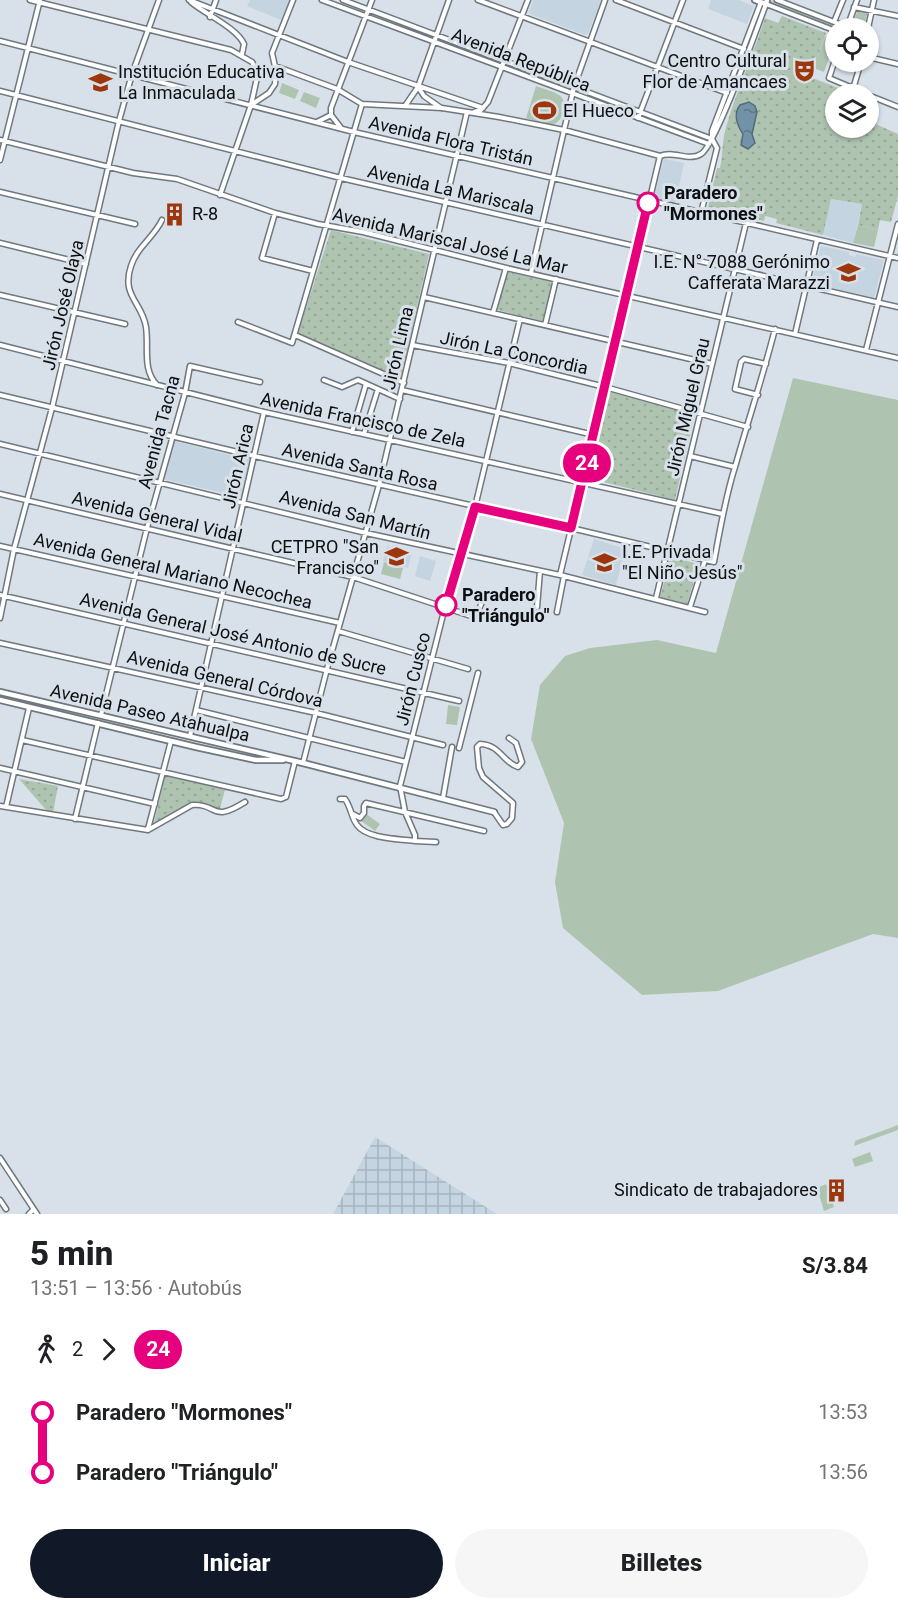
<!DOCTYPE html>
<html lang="es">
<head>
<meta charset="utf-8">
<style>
  :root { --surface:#fff; --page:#f6f6f6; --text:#202124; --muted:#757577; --accent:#111827 }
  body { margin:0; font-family:Roboto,sans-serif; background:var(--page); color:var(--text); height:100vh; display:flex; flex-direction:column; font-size:22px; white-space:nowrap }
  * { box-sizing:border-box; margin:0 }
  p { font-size:20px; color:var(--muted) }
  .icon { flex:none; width:33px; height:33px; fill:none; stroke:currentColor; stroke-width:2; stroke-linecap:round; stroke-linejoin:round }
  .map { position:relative; height:1214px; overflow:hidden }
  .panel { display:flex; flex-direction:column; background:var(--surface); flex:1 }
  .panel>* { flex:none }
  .badge { padding:0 12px; border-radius:20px; font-size:21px; line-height:39px }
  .tools { position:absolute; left:825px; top:18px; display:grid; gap:12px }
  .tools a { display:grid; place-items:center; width:54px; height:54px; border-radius:50%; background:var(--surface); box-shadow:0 2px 4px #0004; font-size:30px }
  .map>.badge { position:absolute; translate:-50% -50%; box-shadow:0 0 0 3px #fff }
  .legs { display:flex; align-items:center; gap:9px; height:66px; padding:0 30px; font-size:20px }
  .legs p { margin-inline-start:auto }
  .headline { display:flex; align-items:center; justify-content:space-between; height:102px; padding:0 30px }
  h1 { font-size:33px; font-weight:800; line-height:45px }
  .button { display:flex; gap:12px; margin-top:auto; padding:12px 30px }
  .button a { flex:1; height:69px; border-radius:36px; background:var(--accent); color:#fff; font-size:24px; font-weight:800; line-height:69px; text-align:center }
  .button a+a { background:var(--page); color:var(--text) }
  ul { padding:0 30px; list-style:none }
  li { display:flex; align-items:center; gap:21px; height:60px; font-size:22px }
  li i { display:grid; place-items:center; width:9px; height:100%; margin:0 8px; background:currentColor }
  li i::after { content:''; width:15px; height:15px; margin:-8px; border:4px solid; border-radius:50%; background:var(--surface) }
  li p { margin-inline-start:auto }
  li:first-child i { background:linear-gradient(#0000 50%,currentColor 0) }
  li:last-child i { background:linear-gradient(currentColor 50%,#0000 0) }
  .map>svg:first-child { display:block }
  .built { fill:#c4d4e0 }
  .industrial { fill:url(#industrial-grid) }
  .grass { fill:#afc4b0 }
  .park { fill:url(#park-dots) }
  .water { fill:url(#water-ripples); stroke:#546c7a; stroke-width:1.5 }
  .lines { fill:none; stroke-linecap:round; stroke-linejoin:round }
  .minor-casing { stroke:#6f787f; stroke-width:7 }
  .tertiary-casing { stroke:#6f787f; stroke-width:8 }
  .minor { stroke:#fff; stroke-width:4 }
  .tertiary { stroke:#fff; stroke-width:4.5 }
  .line-1-casing { stroke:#fff; stroke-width:14 }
  .line-1 { stroke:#e6007e; stroke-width:9 }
  .stop-1-dot { fill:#fff; stroke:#e6007e; stroke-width:3 }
  .labels { text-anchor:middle; stroke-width:6; stroke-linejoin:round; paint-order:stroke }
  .street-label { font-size:18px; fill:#0d1012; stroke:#d8e1e9 }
  .poi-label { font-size:18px; fill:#0d1012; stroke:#d8e1e9; text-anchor:end }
  .stop-label { font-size:18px; font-weight:bold; fill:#0d1012; stroke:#d8e1e9; text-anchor:start }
</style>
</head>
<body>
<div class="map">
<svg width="898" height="1214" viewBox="0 0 898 1214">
  <defs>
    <pattern id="industrial-grid" width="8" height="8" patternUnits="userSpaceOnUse" patternTransform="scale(1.5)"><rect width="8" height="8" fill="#c4d4e0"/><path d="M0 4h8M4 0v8" fill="none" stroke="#a7b5bf"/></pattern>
    <pattern id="park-dots" width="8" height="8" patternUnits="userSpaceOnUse" patternTransform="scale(1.5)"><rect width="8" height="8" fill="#afc4b0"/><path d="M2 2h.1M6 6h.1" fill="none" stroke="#95a796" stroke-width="1.8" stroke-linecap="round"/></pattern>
    <pattern id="water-ripples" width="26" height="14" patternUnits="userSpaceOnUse" patternTransform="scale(1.5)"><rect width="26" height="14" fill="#7293a7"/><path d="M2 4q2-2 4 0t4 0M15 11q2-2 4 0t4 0" fill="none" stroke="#5c7787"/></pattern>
  </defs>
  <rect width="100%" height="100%" fill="#d8e1e9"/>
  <!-- built -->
  <path class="built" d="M250,0H290L281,20L247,6Z
    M533,0H601L588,34L585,35L530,14L529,12Z
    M711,0H739L754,6L747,24L708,9Z
    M664,159L684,163L675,204L653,199Z
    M831,199L862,204L853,243L823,235Z
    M821,246L849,252V255L855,257L856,254L884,260L874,298L812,283Z
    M174,441L250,460L241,497L163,479Z
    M594,539L626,549L616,585L582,575Z
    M387,546L412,553L408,568L383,561Z
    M420,556L436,561L430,581L415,576Z"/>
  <!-- industrial -->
  <path class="industrial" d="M375,1137L497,1214H333Z"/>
  <!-- grass -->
  <path class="grass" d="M770,0L841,27L840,28L835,29L768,3Z
    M825,37L835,41L824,72L813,68Z
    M282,83L299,90L295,99L279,93Z
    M536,86C543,89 553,91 559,95C570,102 562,125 550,125C542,124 533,120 526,118Z
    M304,92L320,98L316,108L300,101Z
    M858,225L878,230L874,247L853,243Z
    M793,378L898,400V938L873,934L718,991L642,995L563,928L555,882L564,823L531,739L540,685L565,656L590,648L657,640L716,653Z
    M384,562L403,568L400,579L381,574Z
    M448,705L460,707L457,725L446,724Z
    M365,813L380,824L375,831L360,820Z
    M898,1125V1130L854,1146L855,1141Z
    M870,1152L873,1161L855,1167L852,1159Z
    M826,1184L834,1207L824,1211L817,1188Z"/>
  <!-- park -->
  <path class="park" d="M858,10L867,13L864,28H851Z
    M782,16L826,33L810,77L854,94H836V128H868L869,121L898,134V196L891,222L880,220L878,230L858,225L862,204L831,199L823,235L776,223L777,219L765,216L764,221L708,207L717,168H720C723,154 722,141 726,127C737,90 753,54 765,18L778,23Z
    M331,230L429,254L401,378L298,333Z
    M508,272L553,282L543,321L497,310Z
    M609,391L695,414L675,500L588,478Z
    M671,557L699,564L687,604L660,597Z
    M165,776L225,790L219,812L196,802L154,823Z
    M19,779L58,786L53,813L47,811Z"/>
  <!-- water -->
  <path class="water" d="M749,102L755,106L757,112L752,134L755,143L748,149L741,145L743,134C737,125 733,114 740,105Z"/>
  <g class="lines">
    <defs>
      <path id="minor" d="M30,0L231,50L252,62L258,73L251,105
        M189,0L348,62L483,108
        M322,0L709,144
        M343,0L712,139
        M478,0L727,93
        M616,0L744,49
        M777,0L847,27
        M191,2C205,14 237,28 244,44L242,54
        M854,7L898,16
        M210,17L216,0
        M834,22L843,0
        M847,28L857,0
        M868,28L874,0
        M0,41L354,132L898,258
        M836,57L829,78L867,94
        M868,57L898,64
        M275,66L337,89L362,104L442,108L499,117L564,130L660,156C674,150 688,162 701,154C716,145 757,28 766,4L836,31
        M418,87L424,96L441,108
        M853,89L861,62
        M0,91L341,178L898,307
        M868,95L898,107
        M405,106L418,87L449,0
        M474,112L481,110L488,102L528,0
        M638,118L683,0
        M317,122L331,115
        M341,128L331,115V108L372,0
        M0,140L133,173L177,179L275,213L318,224L363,232L506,268L898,358
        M0,160L40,0
        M0,192L135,224
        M220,195L251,105L269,93L275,84L276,71L272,53L293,0
        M275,213L262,258L313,271
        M701,213L717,148L712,139V131L761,2
        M0,243L86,264
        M531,273L574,87L605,0
        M0,295L125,324
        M424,297L712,364
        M493,313L506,268
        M238,322L292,343L362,104
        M545,325L556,279
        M795,334L817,240
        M295,335L404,383
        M0,345L264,412L723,514
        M412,345L509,363L605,387L748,427
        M866,350L898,224
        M324,380L342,387L358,380L400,399
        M157,385C142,370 149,347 146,327C142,302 121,296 131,266C137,247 154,237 162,220
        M402,390L594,435
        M0,395L254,456L571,528L714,562C720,530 725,498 735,467C748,421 763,376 775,329
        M758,395L735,389L741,362L744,359L766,364
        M352,432L366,384
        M364,434L378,389
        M0,444L366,533L560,575L705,612
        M690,456L735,467
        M0,494L353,577L480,619
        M0,546L340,623
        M560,575L660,156
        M0,595L459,701
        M656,598L746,223
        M537,607L540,571
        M690,607L705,560
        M557,612L564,576
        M476,617L486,592
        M0,618L14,549L52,408L119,121L132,74L159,0
        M338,631L468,669
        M0,643L316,713L443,745
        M196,710L406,762
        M101,715L147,528L185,393L190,366L260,382
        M190,736L264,412
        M22,740L281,799L286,797L295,761
        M459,748L478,673
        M303,763L327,669L379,485L467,112
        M0,768L155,804
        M443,798L452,747
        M340,799H345C351,807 351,817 357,825C367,839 400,839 415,841V835L405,812L400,786L445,607L475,507L520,319
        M0,806L148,830
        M6,807L29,708
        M494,812L503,825L507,824L512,818L513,803L483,777L479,768L477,747L480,744C501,745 502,762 518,767L522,762L516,743L509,738
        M353,814L360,818L364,813V806L366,803L484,831
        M75,819L98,723
        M148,829L171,741
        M148,830L192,805C219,803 210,824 245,802
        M415,841L436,842
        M0,1158L37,1214
        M0,1200L6,1209
        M29,1214L33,1210"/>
      <path id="tertiary" d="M755,0L766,4L767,0
        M0,692L303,763L494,812
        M0,700L196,747L256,760H283"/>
    </defs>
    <!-- minor casing -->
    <use href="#minor" class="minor-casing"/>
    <!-- tertiary casing -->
    <use href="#tertiary" class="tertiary-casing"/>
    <!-- minor -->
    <use href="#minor" class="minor"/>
    <!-- tertiary -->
    <use href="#tertiary" class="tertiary"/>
  </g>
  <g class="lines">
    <defs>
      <path id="line-1" d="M446,605L475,507L571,528L648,203"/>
    </defs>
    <!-- line-1 casing -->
    <use href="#line-1" class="line-1-casing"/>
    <!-- line-1 -->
    <use href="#line-1" class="line-1"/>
  </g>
  <!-- icons -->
  <defs>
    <symbol id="theatre-bare" viewBox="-9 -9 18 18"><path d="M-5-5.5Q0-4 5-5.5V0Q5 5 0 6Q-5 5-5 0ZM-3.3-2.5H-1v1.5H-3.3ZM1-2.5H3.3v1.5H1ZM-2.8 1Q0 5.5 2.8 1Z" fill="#9c360c" stroke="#d8e1e9" stroke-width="2.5" paint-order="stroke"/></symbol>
    <symbol id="school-bare" viewBox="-9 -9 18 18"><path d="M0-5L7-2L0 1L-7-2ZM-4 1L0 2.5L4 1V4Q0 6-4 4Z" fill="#9c360c" stroke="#d8e1e9" stroke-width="2.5" paint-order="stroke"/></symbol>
    <symbol id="stadium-bare" viewBox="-9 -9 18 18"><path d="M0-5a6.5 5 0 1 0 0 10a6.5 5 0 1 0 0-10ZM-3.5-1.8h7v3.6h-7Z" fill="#9c360c" stroke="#d8e1e9" stroke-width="2.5" paint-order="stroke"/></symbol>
    <symbol id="building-bare" viewBox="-9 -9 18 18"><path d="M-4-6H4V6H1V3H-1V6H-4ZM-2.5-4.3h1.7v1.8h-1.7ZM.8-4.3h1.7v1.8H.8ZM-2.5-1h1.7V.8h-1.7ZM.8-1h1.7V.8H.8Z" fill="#9c360c" stroke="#d8e1e9" stroke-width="2.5" paint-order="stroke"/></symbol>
    <symbol id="university-bare" viewBox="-9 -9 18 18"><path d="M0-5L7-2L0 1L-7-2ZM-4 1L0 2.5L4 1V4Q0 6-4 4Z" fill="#9c360c" stroke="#d8e1e9" stroke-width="2.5" paint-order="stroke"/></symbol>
  </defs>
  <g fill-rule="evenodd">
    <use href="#theatre-bare" x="788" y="54" width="33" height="33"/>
    <use href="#school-bare" x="84" y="66" width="33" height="33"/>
    <use href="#stadium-bare" x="528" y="94" width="33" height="33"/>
    <use href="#building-bare" x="158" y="198" width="33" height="33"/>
    <use href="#school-bare" x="832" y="256" width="33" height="33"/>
    <use href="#university-bare" x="380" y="540" width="33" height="33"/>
    <use href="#school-bare" x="588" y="546" width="33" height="33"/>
    <use href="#building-bare" x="820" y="1174" width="33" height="33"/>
  </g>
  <!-- markers -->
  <g class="stop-1-dot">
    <circle cx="648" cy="203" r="10"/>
    <circle cx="446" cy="605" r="10"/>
  </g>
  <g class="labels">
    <!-- street labels -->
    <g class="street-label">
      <text transform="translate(521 60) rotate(21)" y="6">Avenida República</text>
      <text transform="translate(451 141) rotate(13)" y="6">Avenida Flora Tristán</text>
      <text transform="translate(451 190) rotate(13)" y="6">Avenida La Mariscala</text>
      <text transform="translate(450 241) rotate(13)" y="6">Avenida Mariscal José La Mar</text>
      <text transform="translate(63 305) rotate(-77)" y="6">Jirón José Olaya</text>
      <text transform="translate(398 348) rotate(-77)" y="6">Jirón Lima</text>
      <text transform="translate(514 353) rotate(12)" y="6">Jirón La Concordia</text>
      <text transform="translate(688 407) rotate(-77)" y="6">Jirón Miguel Grau</text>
      <text transform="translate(363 420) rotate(12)" y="6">Avenida Francisco de Zela</text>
      <text transform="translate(159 432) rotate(-75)" y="6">Avenida Tacna</text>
      <text transform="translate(238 466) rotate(-77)" y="6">Jirón Arica</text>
      <text transform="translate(360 467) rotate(13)" y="6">Avenida Santa Rosa</text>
      <text transform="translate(355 515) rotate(14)" y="6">Avenida San Martín</text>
      <text transform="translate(157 517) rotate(13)" y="6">Avenida General Vidal</text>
      <text transform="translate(173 571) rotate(13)" y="6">Avenida General Mariano Necochea</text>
      <text transform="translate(233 634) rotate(13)" y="6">Avenida General José Antonio de Sucre</text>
      <text transform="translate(225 679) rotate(13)" y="6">Avenida General Córdova</text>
      <text transform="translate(413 679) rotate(-76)" y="6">Jirón Cusco</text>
      <text transform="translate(150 713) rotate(13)" y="6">Avenida Paseo Atahualpa</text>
    </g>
    <!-- poi labels -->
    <g class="poi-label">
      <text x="787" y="67">Centro Cultural<tspan x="787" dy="21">Flor de Amancaes</tspan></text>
      <text x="118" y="78" text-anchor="start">Institución Educativa<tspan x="118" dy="21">La Inmaculada</tspan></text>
      <text x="563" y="117" text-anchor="start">El Hueco</text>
      <text x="192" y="220" text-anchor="start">R-8</text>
      <text x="830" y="268">I.E. N° 7088 Gerónimo<tspan x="830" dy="21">Cafferata Marazzi</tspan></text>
      <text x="379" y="553">CETPRO "San<tspan x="379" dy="21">Francisco"</tspan></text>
      <text x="622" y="558" text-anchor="start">I.E. Privada<tspan x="622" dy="21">"El Niño Jesús"</tspan></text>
      <text x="818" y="1196">Sindicato de trabajadores</text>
    </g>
    <!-- stop labels -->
    <g class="stop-label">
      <text x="664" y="199">Paradero<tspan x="664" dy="21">"Mormones"</tspan></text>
      <text x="462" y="601">Paradero<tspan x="462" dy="21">"Triángulo"</tspan></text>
    </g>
  </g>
</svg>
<div class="tools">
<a><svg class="icon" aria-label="locate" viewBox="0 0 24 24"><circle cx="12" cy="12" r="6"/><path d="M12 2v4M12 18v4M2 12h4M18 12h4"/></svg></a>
<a><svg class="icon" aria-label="layers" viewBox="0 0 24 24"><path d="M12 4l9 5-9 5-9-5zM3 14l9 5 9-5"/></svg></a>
</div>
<b class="badge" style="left:587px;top:463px;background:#e6007e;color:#fff">24</b>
</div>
<section class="panel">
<div class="headline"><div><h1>5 min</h1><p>13:51 – 13:56 · Autobús</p></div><b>S/3.84</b></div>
<div class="legs"><svg class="icon" aria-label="walk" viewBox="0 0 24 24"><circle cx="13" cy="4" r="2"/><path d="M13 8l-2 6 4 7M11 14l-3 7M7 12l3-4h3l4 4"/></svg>2<svg class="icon" aria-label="forward" viewBox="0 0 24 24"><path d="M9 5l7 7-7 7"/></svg><b class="badge" style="background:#e6007e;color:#fff">24</b></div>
<ul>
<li><i style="color:#e6007e"></i><b>Paradero &quot;Mormones&quot;</b><p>13:53</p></li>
<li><i style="color:#e6007e"></i><b>Paradero &quot;Triángulo&quot;</b><p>13:56</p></li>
</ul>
<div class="button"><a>Iniciar</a><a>Billetes</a></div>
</section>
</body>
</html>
